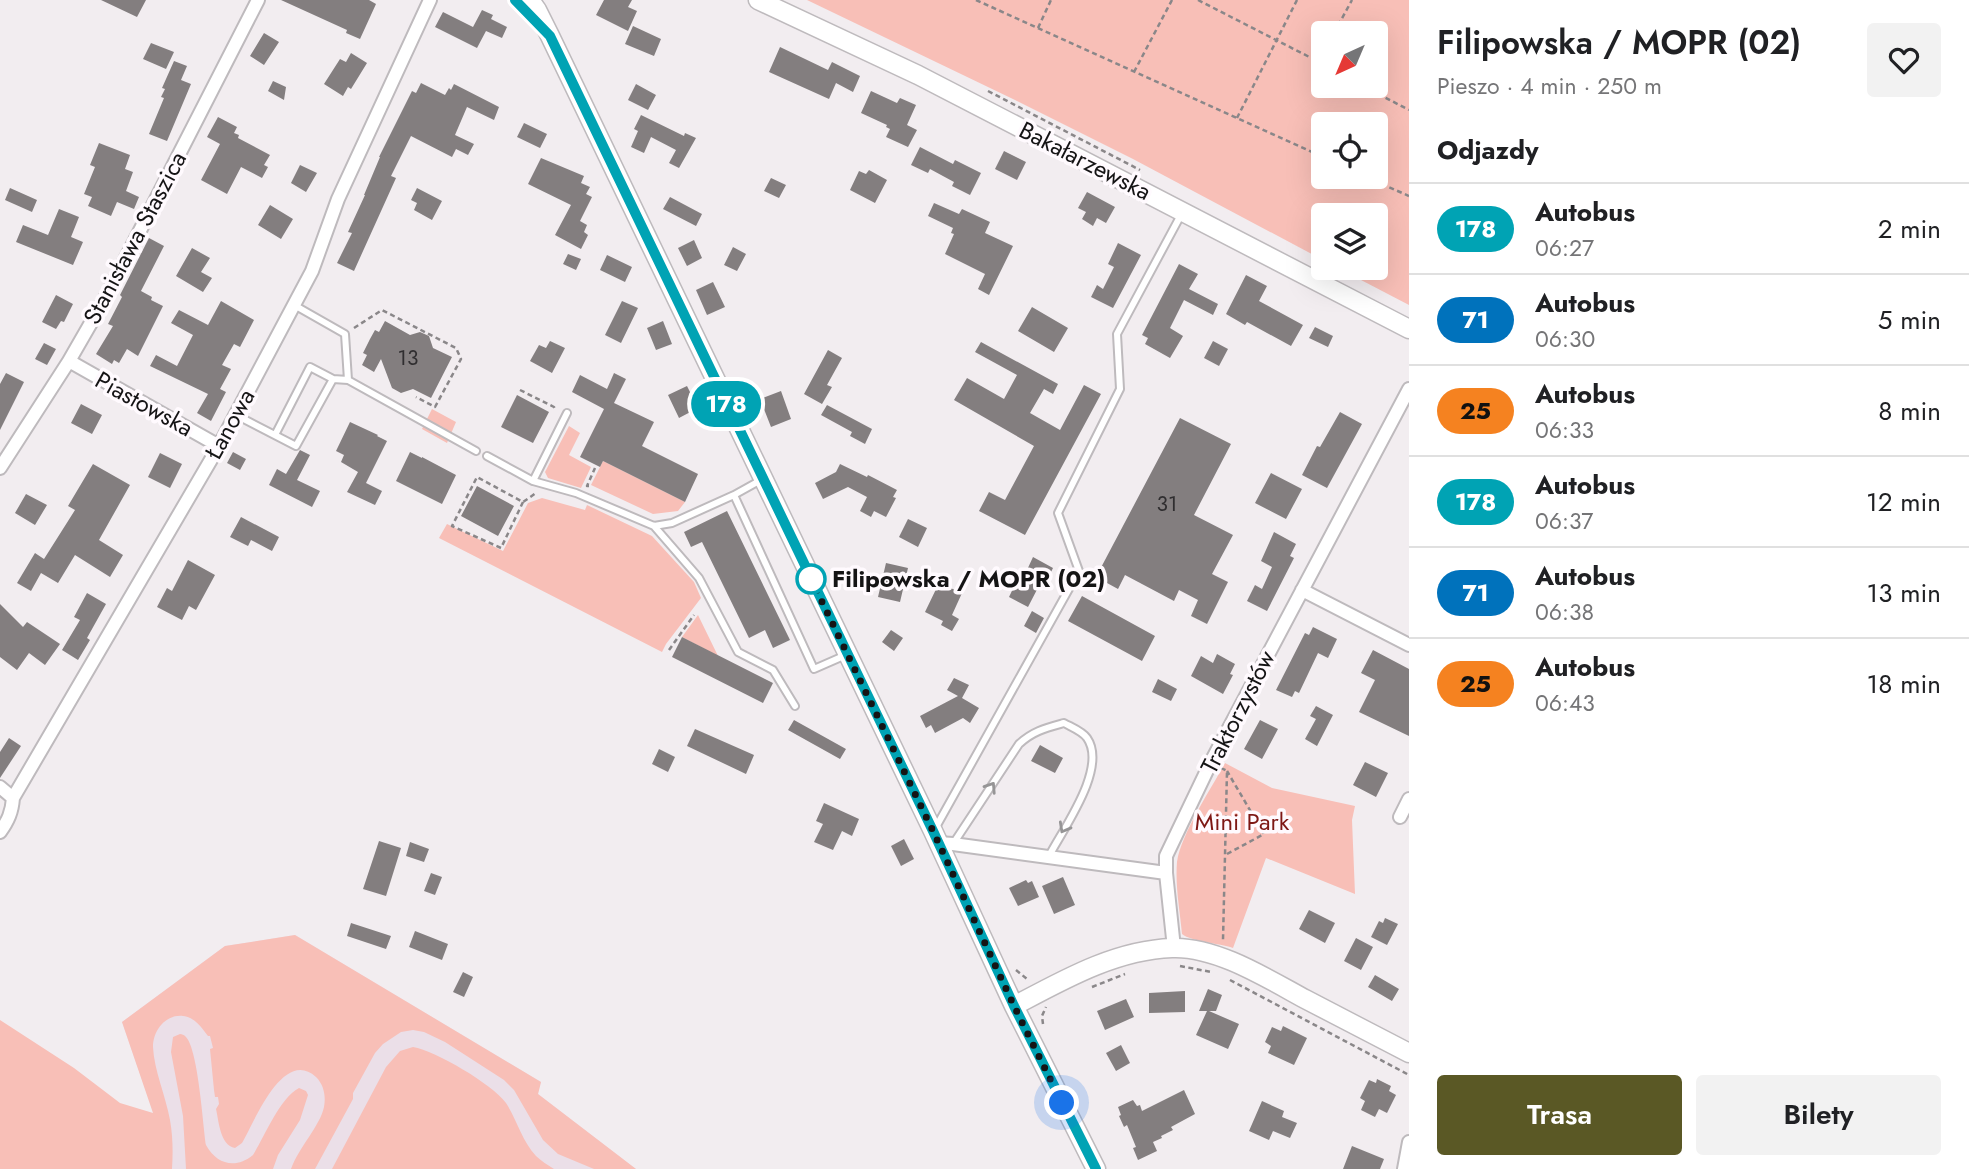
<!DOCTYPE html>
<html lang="pl">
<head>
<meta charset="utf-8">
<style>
  :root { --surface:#fff; --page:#f2f2f2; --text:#202124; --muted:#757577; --line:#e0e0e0; --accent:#5a5825 }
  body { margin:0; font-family:Jost,sans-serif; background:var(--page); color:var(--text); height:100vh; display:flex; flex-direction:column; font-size:26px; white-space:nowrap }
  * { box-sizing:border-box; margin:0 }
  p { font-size:23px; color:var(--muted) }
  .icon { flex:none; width:38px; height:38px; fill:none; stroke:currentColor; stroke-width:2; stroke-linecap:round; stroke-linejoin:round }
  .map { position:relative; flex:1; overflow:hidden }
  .panel { display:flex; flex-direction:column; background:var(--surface); width:560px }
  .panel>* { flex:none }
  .badge { padding:0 14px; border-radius:23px; font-size:24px; line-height:46px }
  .needle { width:46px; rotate:224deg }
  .fabs { position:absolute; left:1311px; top:21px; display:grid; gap:14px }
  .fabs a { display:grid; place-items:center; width:77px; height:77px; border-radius:7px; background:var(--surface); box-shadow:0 7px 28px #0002; font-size:35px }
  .you { position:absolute; width:35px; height:35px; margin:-18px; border:5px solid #fff; border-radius:50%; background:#1a73e8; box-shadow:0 0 0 10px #1a73e833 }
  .map>.badge { position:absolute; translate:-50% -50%; box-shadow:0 0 0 4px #fff }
  h2 { padding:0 28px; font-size:26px; line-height:63px }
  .round { display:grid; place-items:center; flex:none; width:74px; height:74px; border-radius:7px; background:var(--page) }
  .headline { display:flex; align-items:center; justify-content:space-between; height:119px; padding:0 28px }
  h1 { font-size:33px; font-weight:600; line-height:52px }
  .primary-button { display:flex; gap:14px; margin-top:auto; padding:14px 28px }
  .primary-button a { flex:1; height:80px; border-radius:7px; background:var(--accent); color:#fff; font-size:28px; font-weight:600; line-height:80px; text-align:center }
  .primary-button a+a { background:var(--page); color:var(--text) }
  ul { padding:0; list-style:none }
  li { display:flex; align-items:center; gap:21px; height:91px; padding:0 28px; border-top:2px solid var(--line) }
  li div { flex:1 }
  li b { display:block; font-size:26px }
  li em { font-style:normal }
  li .badge { min-width:77px; font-weight:700; text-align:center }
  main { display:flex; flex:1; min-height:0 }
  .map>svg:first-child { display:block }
  .built { fill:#ebdfe8 }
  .green { fill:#f8bfb7; fill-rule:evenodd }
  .building { fill:#837e7f }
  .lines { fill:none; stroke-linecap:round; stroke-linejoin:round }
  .lane-casing { stroke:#bebabd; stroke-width:10 }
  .street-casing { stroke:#bebabd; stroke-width:16 }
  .secondary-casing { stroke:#bebabd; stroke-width:21 }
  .path { stroke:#8a8789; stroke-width:2.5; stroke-dasharray:5 3.5; stroke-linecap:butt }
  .lane { stroke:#fff; stroke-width:6 }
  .street { stroke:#fff; stroke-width:12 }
  .secondary { stroke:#fff; stroke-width:18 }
  .oneway { stroke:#969596 }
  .line-casing { stroke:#fff; stroke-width:16 }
  .line { stroke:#00a3b4; stroke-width:10 }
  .walk { stroke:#151415; stroke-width:7; stroke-dasharray:0 12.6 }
  .stop-dot { fill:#fff; stroke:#00a3b4; stroke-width:3.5 }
  .labels { text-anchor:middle; stroke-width:7; stroke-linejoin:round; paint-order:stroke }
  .number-label { font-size:21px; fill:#302e30 }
  .street-label { font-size:24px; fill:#151415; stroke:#fffafe }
  .stop-label { font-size:24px; font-weight:bold; fill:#151415; stroke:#fffafe; text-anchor:start }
  .park-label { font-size:24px; fill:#7e1815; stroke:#fffafe }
</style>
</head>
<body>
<main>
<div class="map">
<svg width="1409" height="1169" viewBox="0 0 1409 1169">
  <rect width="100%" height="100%" fill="#f2edf0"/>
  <!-- built -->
  <path class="built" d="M295,935L541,1082L538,1094L636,1169H158L164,1143L122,1022L225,946Z"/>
  <!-- green -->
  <path class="green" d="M807,0H1409V305L1338,268H1376V215H1323V260L1133,159L1015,100ZM1323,33H1376V86H1323ZM1323,124H1376V177H1323Z
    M432,409L456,422L447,443L422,429Z
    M569,426L580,433L569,455L591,467L581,488L548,478L545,472Z
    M603,461L685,502L678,511L653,514L591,485Z
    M542,498L585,510L587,505L652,536L694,582L701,598L666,644L662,652L439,538L447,524L503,551L528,503Z
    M698,615L718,656L682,637Z
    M1225,763L1272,788L1355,806L1352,820L1355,894L1266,858L1233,948C1219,943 1192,942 1182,934C1180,911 1175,886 1177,862C1181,834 1211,789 1225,763Z
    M295,935L541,1082L538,1094L636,1169H594L558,1154L543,1140L514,1090L504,1080L445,1042L424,1032L413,1030L401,1032L383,1044L375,1053L353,1093V1099L315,1169H291C299,1147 320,1126 324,1107C326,1096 324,1085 316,1077C283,1047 254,1123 242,1143L235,1148C220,1145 219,1122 216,1109L219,1104L218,1097H215L214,1090L210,1049L213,1048L210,1036H208C202,1028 195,1017 183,1016C166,1014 153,1030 153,1047C154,1070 166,1097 170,1120C173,1137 173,1153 172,1169H0V1020L74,1068L120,1103L153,1113L122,1022L225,946Z
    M180,1034C182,1034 184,1035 185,1036C198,1046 203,1125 206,1145C217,1165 236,1169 253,1155C265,1136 279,1099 299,1088L306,1091L308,1095L300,1120L278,1155L273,1169H186L183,1116L171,1052L173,1037Z
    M413,1047C436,1051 492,1084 506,1103C517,1120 522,1141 536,1156C541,1161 548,1165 554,1169H332L386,1067L400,1051Z"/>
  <!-- building -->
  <path class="building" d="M101,0H146L137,17Z
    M281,0H369L376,4L360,39L346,33L347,30Z
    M604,0H632L628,7L637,11L628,31L596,15Z
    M482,10L493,15L491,19L507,27L502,38L486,31L477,48L435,27L443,12L473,27Z
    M633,26L661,39L654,56L625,44Z
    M264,33L279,42L264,65L250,56Z
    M151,43L174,52L166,69L143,59Z
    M780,47L828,70L832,62L860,76L853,92L836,83L829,99L769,72Z
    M351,53L367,63L351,89L348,87L343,96L324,84L340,59L346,62Z
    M174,61L187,66L181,80L191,84L167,141L149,134L164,98L161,97L165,89L162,88Z
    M273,81L286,87L284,100L268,91Z
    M421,83L445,95L449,88L451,90L454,84L499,107L494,120L467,107L455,135L474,144L468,155L456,149L452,157L411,136L391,176L396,178L354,271L337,263L352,233L348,232L365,195H364L380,157H379L412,91L416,93Z
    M636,84L656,95L648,110L628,100Z
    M871,91L897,103L900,98L916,105L907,125L917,130L908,147L886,137L890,129L886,127L887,125L861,113Z
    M641,115L684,136L685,133L696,138L679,168L669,163L676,150L651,137L644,153L631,147L638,131L634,129Z
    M218,117L237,127L234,133L239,135L238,138L270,155L264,165L268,167L262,178L241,167L227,194L201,180L220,144L207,137Z
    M524,123L547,134L540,148L517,137Z
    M99,143L130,155L125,169L133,172L126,191L139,197L134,209L117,202L111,216L88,206L92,197L84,194L95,167L90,165Z
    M920,147L953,164L955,160L981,173L970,195L952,186L954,182L930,169L928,173L911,165Z
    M1004,151L1026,162L1017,180L995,169Z
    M541,158L584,176L581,183L590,187L586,194L592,197L580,221L587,225L584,232L588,235L581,249L555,235L571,205L528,184Z
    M300,165L317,173L306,192L291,183Z
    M869,170L887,180L875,203L850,190L859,171L866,174Z
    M771,178L786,185L779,198L764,191Z
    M10,188L37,200L32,212L5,200Z
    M417,188L442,201L432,220L414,210L417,203L411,200Z
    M1087,192L1115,207L1106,223L1097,218L1093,226L1082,219L1086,212L1078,208Z
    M670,197L702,214L696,226L663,209Z
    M934,203L959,214L962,209L990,222L985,233L1013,246L989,295L978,289L985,274L945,254L954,234L951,233L953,228L928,216Z
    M270,205L293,219L281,239L258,225Z
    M59,209L79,217L71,237L83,242L73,265L16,242L23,225L48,235Z
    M149,238L164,246L141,291L152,297L151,300L163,306L138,356L127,349L119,363L114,360L112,364L96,354L113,326L108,324L122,297L120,295Z
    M694,240L702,258L687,266L678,248Z
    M1118,243L1141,255L1113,308L1091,297L1097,285L1103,289L1114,267L1108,264Z
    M733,247L746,254L737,271L724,265Z
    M192,248L210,258L201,272L212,278L203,292L176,276Z
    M568,254L581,259L576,270L563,264Z
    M607,255L632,267L625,282L600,270Z
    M1179,264L1198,274L1189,289L1218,304L1213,315L1184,300L1170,328L1183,336L1170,358L1145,344L1148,338L1142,335Z
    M1246,275L1267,286L1259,301L1303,325L1291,346L1247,322L1245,325L1226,314Z
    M713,282L725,307L707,315L696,290Z
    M56,295L73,304L64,322L61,321L56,329L42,322Z
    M221,301L254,320L240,347L234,344L222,365L231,369L220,389L226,392L211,421L197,413L208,394L150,366L156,355L177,366L193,335L171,323L179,310L208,325Z
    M622,301L638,308L621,343L605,335Z
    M1032,307L1068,328L1054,352L1018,331Z
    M385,321L410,335L420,332L429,336L433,348L452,357L431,398L413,389L401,393L392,388L381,359L374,372L362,365L367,355L363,353L370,339L375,330L379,332Z
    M663,321L672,344L656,350L647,328Z
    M1315,327L1333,336L1328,347L1309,338Z
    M550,341L565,348L552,373L530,361L539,345L546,348Z
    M1213,341L1228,349L1219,366L1204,358Z
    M981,342L1058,384L1053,394L1044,389L1030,413L1060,430L1084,385L1101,394L1025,535L979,511L989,492L1005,500L1034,446L954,400L967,378L1004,399L1017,375L975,352Z
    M44,343L56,349L47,365L35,359Z
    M828,350L842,358L827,385L832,387L822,404L804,394Z
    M6,373L24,382L0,430V384Z
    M614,373L626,379L614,403L654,422L642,446L698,474L685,502L603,461L600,467L580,457L604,409L572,392L580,375L607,389Z
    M687,386L698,408L679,418L668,395Z
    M781,391L791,419L771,427L760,399Z
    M517,395L549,412L533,443L501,427Z
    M81,404L102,415L92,434L71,423Z
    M827,405L872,429L865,444L850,436L852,432L821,415Z
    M1340,412L1362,424L1327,488L1302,475L1317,446L1320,447Z
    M1180,418L1231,444L1194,515L1233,535L1212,574L1228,582L1207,624L1191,616L1198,600L1179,590L1174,601L1125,575L1118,589L1096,577Z
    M350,422L378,435L377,436L387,441L366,483L382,491L375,505L347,492L358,472L341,462L344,455L336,451Z
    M300,450L310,455L297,480L320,491L312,507L269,485L277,469L286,474Z
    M233,452L246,459L240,470L227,463Z
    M410,452L422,458V457L456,475L442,504L396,481Z
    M160,453L182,464L170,488L148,477Z
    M93,464L130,485L99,540L123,555L110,577L75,555L58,583L41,573L31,591L17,583L35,553L44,559L75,510L68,506Z
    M840,464L867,477L868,475L897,490L893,497L896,498L886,517L874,511L871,517L860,511L867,497L848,487L823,499L815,483L836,472Z
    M1271,473L1302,489L1286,519L1255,503Z
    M477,486L514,506L498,536L461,516Z
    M26,494L47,505L35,525L15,513Z
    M727,511L790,640L773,648L765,630L749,638L702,542L691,547L684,532Z
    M241,517L279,537L272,551L251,540L248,546L230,537Z
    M908,519L927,528L918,547L899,537Z
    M1274,532L1296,544L1290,556L1294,558L1267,611L1247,601L1255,585L1262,589L1272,567L1261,561Z
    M1033,557L1053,568L1047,580L1043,578L1028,607L1009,597L1023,568L1027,570Z
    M188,560L215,575L196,610L189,606L182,620L157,607L167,588L172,591Z
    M886,563L908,568L900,602L878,597Z
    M939,583L962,593L952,615L959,619L952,631L941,625L943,621L925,612Z
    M87,593L106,604L87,638L90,640L78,660L62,650L80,620L74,617Z
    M1082,596L1155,636L1142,661L1068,621Z
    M0,604L23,627L27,622L60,644L45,665L29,653L17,670L0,657Z
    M1032,611L1044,618L1036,633L1024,626Z
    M1313,627L1337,639L1328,658L1318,653L1299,693L1295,691L1292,697L1276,690L1305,633L1309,635Z
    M891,630L903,638L894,651L882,642Z
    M682,637L773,683L763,703L672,657Z
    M1373,650L1409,669V736L1359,712L1375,680L1361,673Z
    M1217,654L1235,664L1230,674L1233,675L1223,694L1191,676L1201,656L1213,663Z
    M954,678L969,685L962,698L979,708L970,723L963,718L935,733L931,725L926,728L920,716L958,696L947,690Z
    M1158,679L1177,689L1171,701L1152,692Z
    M1316,706L1333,715L1317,746L1305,739L1316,719L1310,716Z
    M794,720L846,749L840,759L788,730Z
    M1260,720L1278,729L1262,759L1244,749Z
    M695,729L754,755L746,774L687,746Z
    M9,738L21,746L0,778V752Z
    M1040,745L1063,758L1055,773L1031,761Z
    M659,749L675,757L668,772L652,764Z
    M1365,762L1388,773L1376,797L1353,785Z
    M824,803L859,819L852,836L842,831L833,850L814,842L823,824L816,821Z
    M904,839L914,859L901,866L891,846Z
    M379,841L401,848L386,896L363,889Z
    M410,842L429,849L424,862L406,856Z
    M431,873L442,877L435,895L424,891Z
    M1063,877L1075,905L1054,914L1042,886Z
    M1026,880L1028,883L1032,881L1039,897L1018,906L1009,888Z
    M1309,910L1335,923L1325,943L1299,929Z
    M1385,918L1398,924L1387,945L1371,937L1379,921L1383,923Z
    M351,923L391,936L386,949L347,936Z
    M415,931L448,944L442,960L409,947Z
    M1356,938L1373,947L1361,970L1344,961Z
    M463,972L473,977L464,997L453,992Z
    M1375,975L1399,989L1392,1001L1368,987Z
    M1208,989L1222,995L1216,1011H1209L1239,1024L1228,1049L1196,1035L1207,1011H1199Z
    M1185,991V1012L1149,1013V993Z
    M1126,999L1134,1017L1105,1030L1097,1011Z
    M1283,1026L1307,1038L1294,1065L1268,1053L1271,1046L1265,1042L1272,1027L1281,1031Z
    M1121,1045L1130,1063L1116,1071L1106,1053Z
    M1377,1079L1391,1086L1389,1091L1396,1095L1387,1113L1379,1109L1375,1117L1361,1110L1365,1101L1360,1098L1369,1080L1376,1083Z
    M1184,1090L1195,1114L1171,1127L1173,1130L1161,1136L1162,1138L1153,1142L1157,1151L1138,1160L1133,1148L1136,1147L1127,1125L1124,1127L1119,1116L1121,1115L1118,1107L1133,1100L1137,1106L1140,1105L1142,1111Z
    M1262,1101L1284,1111L1282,1117L1297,1123L1290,1138L1273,1131L1269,1140L1249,1131Z
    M1352,1146L1384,1159L1380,1169H1343Z"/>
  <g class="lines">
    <defs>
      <path id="lane" d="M294,305L345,334L348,380
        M333,379L348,380L476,451
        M236,415L296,446L333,379L310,367L275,435
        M487,456L533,481L576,493L654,526L672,523L734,495L761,480
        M533,481L567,413
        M734,495L814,669L846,655
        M654,526L699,578L738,652L773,670L795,706
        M936,827L1079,571L1058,513L1120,389L1117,334L1182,213
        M953,844L1019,744C1033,731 1046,728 1064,723C1071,727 1082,731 1087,738C1108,768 1063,829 1049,856"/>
      <path id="street" d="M69,361L219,446
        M0,468L69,361L107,295L258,0
        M1302,590L1409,645
        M0,787L13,798
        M1400,817L1409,799
        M0,832C8,821 12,812 13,798L219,446L312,271L338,199L430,0
        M938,843L953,844L1166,873V856L1211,762L1409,389
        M1166,873L1174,948
        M1404,1169L1409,1142"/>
      <path id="secondary" d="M530,0L537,10L550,36L933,831L1014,1006L1096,1169
        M758,0L918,75L1409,329
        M1014,1006C1063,980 1115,950 1172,948C1216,946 1268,979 1305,999C1340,1017 1374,1035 1409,1053"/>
    </defs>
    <!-- lane casing -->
    <use href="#lane" class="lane-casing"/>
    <!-- street casing -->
    <use href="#street" class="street-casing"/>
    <!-- secondary casing -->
    <use href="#secondary" class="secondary-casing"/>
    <!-- path -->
    <path class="path" d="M976,0L1323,157
      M1198,0L1323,64
      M1038,28L1051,0
      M1334,33L1352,0
      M1134,72L1172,0
      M1363,86L1409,110
      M988,91L1140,170
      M1237,118L1297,0
      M1366,177L1409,196
      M354,328L382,310L456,348L461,359L435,407L416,397
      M520,390L554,407L556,411
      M589,486H587L595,468
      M523,502L501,548L452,526L477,477L523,502L536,493
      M669,650L694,615
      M1221,768L1227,771L1223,940
      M1227,854L1264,834L1227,771
      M1180,966L1211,972
      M1016,970L1027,979
      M1230,980L1409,1075
      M1092,987L1125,974
      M1043,1024L1042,1016L1046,1007"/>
    <!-- lane -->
    <use href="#lane" class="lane"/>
    <!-- street -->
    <use href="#street" class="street"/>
    <!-- secondary -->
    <use href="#secondary" class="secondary"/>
  </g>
  <!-- one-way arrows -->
  <defs><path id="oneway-chevron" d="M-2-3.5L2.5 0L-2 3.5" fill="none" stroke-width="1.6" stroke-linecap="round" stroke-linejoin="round" transform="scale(1.75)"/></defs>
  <g class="oneway">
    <use href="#oneway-chevron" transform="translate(991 787) rotate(-57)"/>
    <use href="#oneway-chevron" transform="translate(1064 828) rotate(119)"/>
  </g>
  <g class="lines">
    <defs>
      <path id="line" d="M515,0L550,36L933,831L1014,1006L1096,1169"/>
    </defs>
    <!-- line casing -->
    <use href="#line" class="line-casing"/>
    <!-- line -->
    <use href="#line" class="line"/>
    <!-- walk -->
    <path class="walk" d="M811,579L933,831L1014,1006L1062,1103"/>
  </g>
  <!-- markers -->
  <circle class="stop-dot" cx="811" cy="579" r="14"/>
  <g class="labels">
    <!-- number labels -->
    <g class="number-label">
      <text x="408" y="365">13</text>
      <text x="1167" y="511">31</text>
    </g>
    <!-- street labels -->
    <g class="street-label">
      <text transform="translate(1085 161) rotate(27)" y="8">Bakałarzewska</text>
      <text transform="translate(135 238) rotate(-62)" y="8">Stanisława Staszica</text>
      <text transform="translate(144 404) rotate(29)" y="8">Piastowska</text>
      <text transform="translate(230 424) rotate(-61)" y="8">Łanowa</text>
      <text transform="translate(1238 712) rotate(-63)" y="8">Traktorzystów</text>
    </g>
    <!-- stop labels -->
    <g class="stop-label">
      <text x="832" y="587">Filipowska / MOPR (02)</text>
    </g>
    <!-- park labels -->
    <g class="park-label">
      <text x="1242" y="830">Mini Park</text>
    </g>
  </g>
</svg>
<div class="fabs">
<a><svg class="needle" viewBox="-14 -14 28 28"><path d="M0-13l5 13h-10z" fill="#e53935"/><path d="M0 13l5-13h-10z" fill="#757577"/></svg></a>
<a><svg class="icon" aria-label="locate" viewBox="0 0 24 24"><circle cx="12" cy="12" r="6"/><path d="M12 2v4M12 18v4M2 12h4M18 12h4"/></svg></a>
<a><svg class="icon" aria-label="layers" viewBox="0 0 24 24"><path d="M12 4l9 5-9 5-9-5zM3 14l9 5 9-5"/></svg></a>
</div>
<div class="you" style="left:1062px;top:1103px"></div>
<b class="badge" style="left:726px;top:404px;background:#00a3b4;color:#fff">178</b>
</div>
<section class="panel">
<div class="headline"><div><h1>Filipowska / MOPR (02)</h1><p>Pieszo · 4 min · 250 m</p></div><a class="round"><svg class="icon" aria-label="heart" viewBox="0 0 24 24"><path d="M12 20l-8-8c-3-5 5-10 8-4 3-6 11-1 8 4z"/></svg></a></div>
<h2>Odjazdy</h2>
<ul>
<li><span class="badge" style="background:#00a3b4;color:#fff">178</span><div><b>Autobus</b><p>06:27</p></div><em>2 min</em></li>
<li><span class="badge" style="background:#0072bc;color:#fff">71</span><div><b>Autobus</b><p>06:30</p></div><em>5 min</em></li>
<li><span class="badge" style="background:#f58220;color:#111">25</span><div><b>Autobus</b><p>06:33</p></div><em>8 min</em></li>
<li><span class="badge" style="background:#00a3b4;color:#fff">178</span><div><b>Autobus</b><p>06:37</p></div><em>12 min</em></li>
<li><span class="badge" style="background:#0072bc;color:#fff">71</span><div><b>Autobus</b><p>06:38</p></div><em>13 min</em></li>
<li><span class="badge" style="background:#f58220;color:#111">25</span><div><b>Autobus</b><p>06:43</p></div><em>18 min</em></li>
</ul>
<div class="primary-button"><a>Trasa</a><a>Bilety</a></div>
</section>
</main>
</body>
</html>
